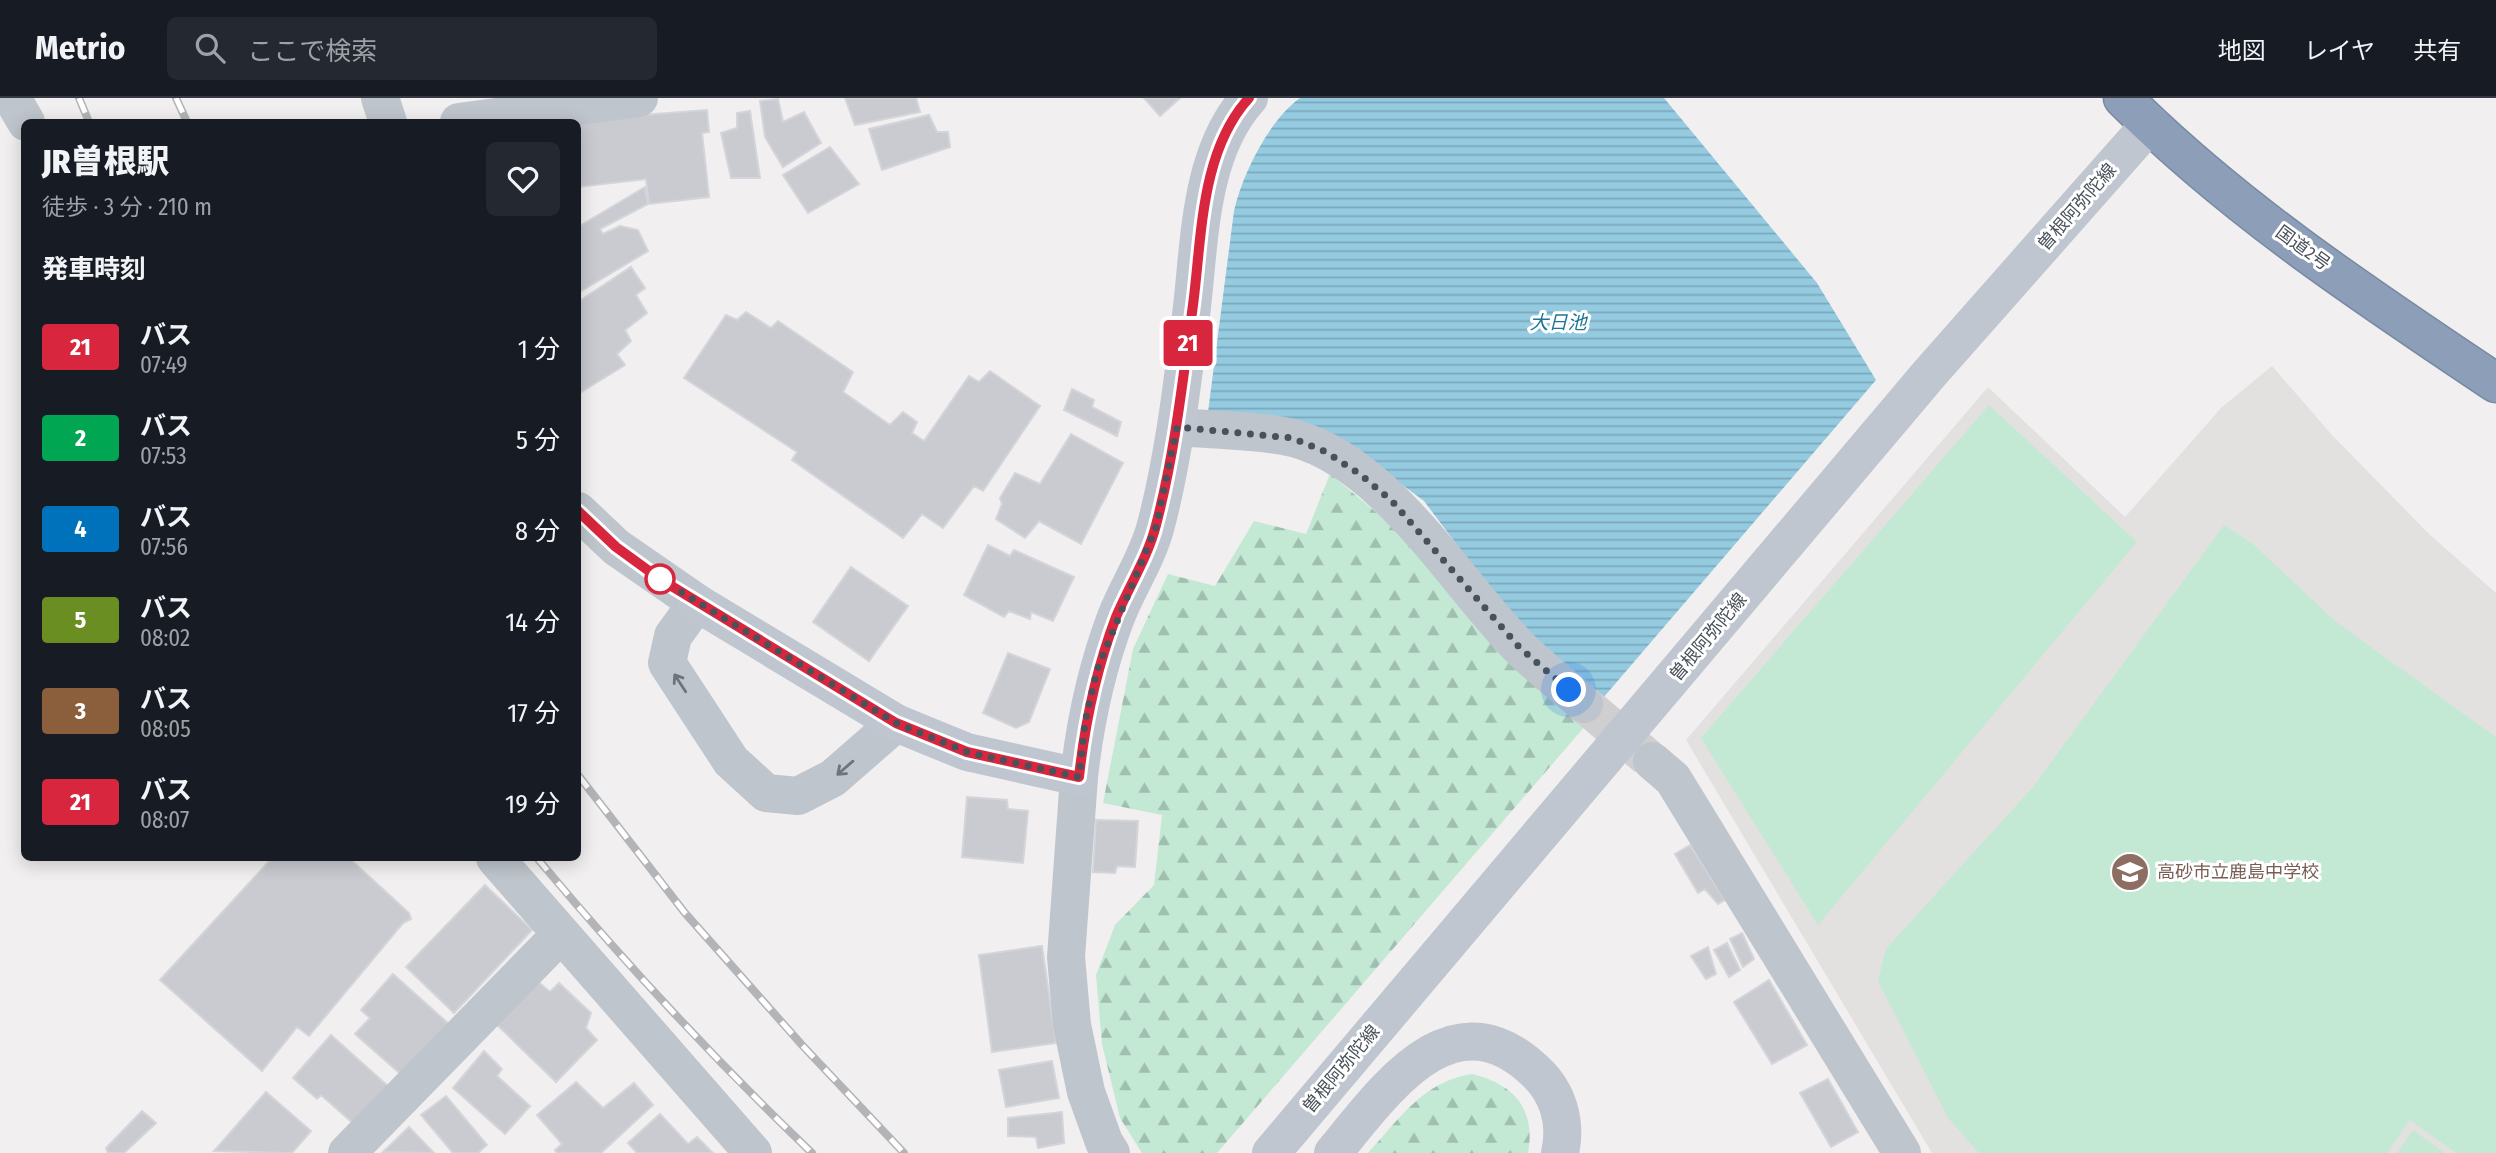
<!DOCTYPE html>
<html lang="ja">
<head>
<meta charset="utf-8">
<style>
  :root { --surface:#171b24; --page:#242831; --text:#f1f3f6; --muted:#9ea1a6; --line:#363941 }
  body { margin:0; font-family:"Fira Sans Condensed","Noto Sans JP",sans-serif; background:var(--page); color:var(--text); height:100vh; display:flex; flex-direction:column; font-size:26px; white-space:nowrap }
  * { box-sizing:border-box; margin:0 }
  p { font-size:23px; color:var(--muted) }
  .icon { flex:none; width:38px; height:38px; fill:none; stroke:currentColor; stroke-width:2; stroke-linecap:round; stroke-linejoin:round }
  .map { position:relative; flex:1; overflow:hidden }
  .drawer { position:absolute; left:21px; top:21px; width:560px; height:742px; display:flex; flex-direction:column; background:var(--surface); border-radius:10px; box-shadow:0 4px 18px #0003 }
  .drawer>* { flex:none }
  .badge { padding:0 14px; border-radius:5px; font-size:24px; line-height:46px }
  .you { position:absolute; width:35px; height:35px; margin:-18px; border:5px solid #fff; border-radius:50%; background:#1a73e8; box-shadow:0 0 0 10px #1a73e833 }
  .map>.badge { position:absolute; translate:-50% -50%; box-shadow:0 0 0 4px #fff }
  h2 { padding:0 21px; font-size:26px; line-height:63px }
  .round { display:grid; place-items:center; flex:none; width:74px; height:74px; border-radius:10px; background:var(--page) }
  .overview { display:flex; align-items:center; justify-content:space-between; height:119px; padding:0 21px }
  h1 { font-size:33px; font-weight:800; line-height:52px }
  ul { padding:0; list-style:none }
  li { display:flex; align-items:center; gap:21px; height:91px; padding:0 21px }
  li div { flex:1 }
  li b { display:block; font-size:26px }
  li em { font-style:normal }
  li .badge { min-width:77px; font-weight:700; text-align:center }
  header { display:flex; align-items:center; gap:42px; box-sizing:border-box; height:98px; padding:0 35px; background:var(--surface); border-bottom:2px solid var(--line) }
  header strong { font-size:33px }
  nav { display:flex; gap:38px; margin-inline-start:auto; font-size:24px }
  .search { width:490px; height:63px; background:var(--page); display:flex; align-items:center; gap:18px; box-sizing:border-box; padding:0 24px; border-radius:10px; color:var(--muted); font-size:26px }
  .map>svg:first-child { display:block }
  .education { fill:#e2e1e0 }
  .forest { fill:url(#forest-firs) }
  .pitch { fill:#c3e9d5 }
  .water { fill:url(#water-rules) }
  .building { fill:#c9cbd1; stroke:#d4d5da; stroke-width:2 }
  .lines { fill:none; stroke-linecap:round; stroke-linejoin:round }
  .street-tunnel { stroke:#cfcfd1; stroke-width:38; stroke-dasharray:38 19; stroke-linecap:butt }
  .highway-casing { stroke:#7889a3; stroke-width:41 }
  .street { stroke:#bfc5cc; stroke-width:38 }
  .secondary { stroke:#bfc6d0; stroke-width:38 }
  .highway { stroke:#8d9eb8; stroke-width:38 }
  .rail-casing { stroke:#b2b4b8; stroke-width:8 }
  .rail { stroke:#fff; stroke-width:5; stroke-dasharray:16; stroke-linecap:butt }
  .oneway { stroke:#6c747c }
  .line-casing { stroke:#fff; stroke-width:16 }
  .line { stroke:#d7263d; stroke-width:10 }
  .walk { stroke:#49515a; stroke-width:7; stroke-dasharray:0 12.6 }
  .stop-dot { fill:#fff; stroke:#d7263d; stroke-width:3.5 }
  .labels { text-anchor:middle; stroke-width:6; stroke-linejoin:round; paint-order:stroke }
  .street-label { font-size:18px; fill:#49515a; stroke:#fff }
  .education-label { font-size:18px; fill:#785e54; stroke:#fff; text-anchor:start }
  .water-label { font-size:19px; font-style:italic; fill:#1e7598; stroke:#fff }
</style>
</head>
<body>
<header>
<strong>Metrio</strong>
<div class="search"><svg class="icon" aria-label="search" viewBox="0 0 24 24"><circle cx="10" cy="10" r="6"/><path d="M15 15l6 6"/></svg>ここで検索</div>
<nav><a>地図</a><a>レイヤ</a><a>共有</a></nav>
</header>
<div class="map">
<svg width="2496" height="1055" viewBox="0 0 2496 1055">
  <defs>
    <pattern id="forest-firs" width="22" height="20" patternUnits="userSpaceOnUse" patternTransform="scale(1.75)"><rect width="22" height="20" fill="#c3e9d5"/><path d="M5 1l3.5 6h-7zM16 11l3.5 6h-7z" fill="#a0bfb0"/></pattern>
    <pattern id="water-rules" width="6" height="5" patternUnits="userSpaceOnUse" patternTransform="scale(1.75)"><rect width="6" height="5" fill="#95cbe1"/><path d="M0 2.5h6" fill="none" stroke="#7ca7b9"/></pattern>
  </defs>
  <rect width="100%" height="100%" fill="#f1efef"/>
  <!-- education -->
  <path class="education" d="M2272,268L2332,337L2429,436L2496,495V1055H1932L1686,642L1988,289L2125,419L2222,309Z"/>
  <!-- forest -->
  <path class="forest" d="M1330,376L1388,424L1512,563L1586,627L1217,1055H1142L1120,1020L1102,946L1096,877L1115,827L1154,787L1162,717L1103,705L1133,551L1168,476L1215,488L1254,423L1306,436Z
    M1472,976C1514,986 1536,1011 1528,1055H1368C1399,1021 1424,983 1472,976Z"/>
  <!-- pitch -->
  <path class="pitch" d="M1989,307L2137,444L1818,827L1701,640Z
    M2224,427L2253,446L2336,524L2496,639V1055H2456L2410,1022L2387,1055H1979L1948,1020L1878,883L1886,851L2033,689Z
    M2413,1032L2445,1055H2397Z"/>
  <!-- water -->
  <path class="water" d="M1300,0H1664L1817,185L1876,282L1603,600L1509,516L1424,403L1369,362L1208,314L1234,113C1242,77 1269,22 1300,0Z"/>
  <!-- building -->
  <path class="building" d="M845,0H916L920,14L855,27Z
    M1144,0H1180L1160,18Z
    M778,1L783,24L804,14L821,45L783,69L765,39L760,3Z
    M707,12L709,34L702,35L709,99L649,106L646,81L578,89V24L563,23Z
    M750,13L760,80H731L721,35L737,30V15Z
    M929,17L937,34H948L950,49L882,72L869,31Z
    M830,49L859,86L808,115L783,77Z
    M645,89L648,106L600,131L603,136L620,128L638,132L648,153L578,195V129Z
    M631,169L645,190L636,197L647,215L625,232L631,243L617,256L625,267L578,296V204Z
    M746,214L771,230L778,223L853,274L843,294L890,327L903,314L917,324L912,335L924,343L969,278L979,284L990,273L1040,308L983,393L974,388L943,430L922,416L903,440L792,362L797,354L684,280L726,217L737,222Z
    M1072,291L1094,302L1092,309L1121,324L1117,338L1064,312Z
    M1071,336L1123,365L1081,446L1039,423L1025,440L996,421L1002,406L1000,400L1015,375L1040,386Z
    M988,447L1010,458L1014,452L1074,479L1053,523L1031,514L1030,521L1009,513L1004,519L964,497Z
    M851,469L908,508L869,563L813,524Z
    M1008,555L1050,571L1029,624L1016,630L983,615Z
    M967,699L1007,702L1008,711L1028,713L1023,765L962,759Z
    M1096,722L1138,723L1135,769L1117,768L1115,775L1093,774Z
    M1690,747L1725,802L1718,806L1705,791L1698,795L1675,756Z
    M272,760H349L409,815L411,821L403,825L309,938L297,929L262,973L160,882Z
    M485,787L532,832L454,915L406,869Z
    M1742,835L1754,861L1743,869L1730,841Z
    M1727,845L1740,872L1729,879L1714,852Z
    M1042,848L1056,945L992,954L979,857Z
    M1708,849L1716,876L1706,881L1691,858Z
    M393,876L450,927L404,979L355,936L370,920L361,912Z
    M535,881L550,894L559,885L591,915L586,930L597,942L556,984L493,923Z
    M1769,882L1807,947L1772,966L1734,904Z
    M331,937L388,988L354,1026L321,997L317,1001L293,980Z
    M484,953L502,971L497,978L530,1008L505,1036L453,990Z
    M1052,963L1059,1000L1006,1009L999,972Z
    M1828,981L1858,1034L1831,1049L1800,995Z
    M576,984L603,1010L634,985L653,1007L601,1055H557L555,1052L562,1046L537,1017Z
    M266,994L311,1033L292,1055L214,1053Z
    M446,998L487,1047L478,1055H453L421,1017Z
    M142,1013L156,1025L124,1055H108L106,1050Z
    M1062,1014L1064,1045L1038,1050L1036,1039L1008,1038V1020Z
    M660,1016L688,1046L697,1039L713,1055H637L628,1045Z
    M409,1029L434,1055L383,1054Z"/>
  <g class="lines">
    <!-- street-tunnel -->
    <path class="street-tunnel" d="M1584,606L1648,660"/>
    <defs>
      <path id="highway" d="M2123,0C2234,111 2366,198 2496,285"/>
    </defs>
    <!-- highway casing -->
    <use href="#highway" class="highway-casing"/>
    <!-- street -->
    <path class="street" d="M12,0L26,24
      M380,0L388,24
      M459,24L639,0
      M1177,329C1211,332 1260,332 1293,340C1387,365 1455,484 1520,550C1540,570 1563,587 1584,606
      M578,413L616,449L697,505L673,538L667,565L731,663L766,695L798,698L833,680L896,625
      M1652,663L1673,681L1902,1055
      M1079,679L1066,859L1072,927L1086,994L1104,1044L1111,1055
      M495,760L753,1055
      M347,1055L561,836"/>
    <!-- secondary -->
    <path class="secondary" d="M697,505L896,625L967,654L1079,679C1085,624 1096,572 1116,519C1128,488 1148,459 1156,427C1174,358 1182,287 1191,217C1200,147 1198,56 1249,0
      M1271,1055L1930,275L2150,26
      M1333,1055C1384,994 1451,893 1535,973C1558,994 1567,1024 1560,1055"/>
    <!-- highway -->
    <use href="#highway" class="highway"/>
    <defs>
      <path id="rail" d="M79,0L89,24
        M176,0L187,24
        M578,677L685,815L802,947L904,1055
        M537,760C623,863 715,962 812,1055"/>
    </defs>
    <!-- rail casing -->
    <use href="#rail" class="rail-casing"/>
    <!-- rail -->
    <use href="#rail" class="rail"/>
  </g>
  <!-- one-way arrows -->
  <defs><path id="oneway-shaft" d="M-6 0H5M1.5-3L5.5 0L1.5 3" fill="none" stroke-width="1.6" stroke-linecap="round" stroke-linejoin="round" transform="scale(1.75)"/></defs>
  <g class="oneway">
    <use href="#oneway-shaft" transform="translate(680 585) rotate(-123)"/>
    <use href="#oneway-shaft" transform="translate(845 670) rotate(139)"/>
  </g>
  <g class="lines">
    <defs>
      <path id="line" d="M578,413L616,449L660,481L896,625L967,654L1079,679C1085,624 1096,572 1116,519C1129,488 1148,459 1156,427C1175,355 1183,280 1193,207C1202,139 1200,54 1249,0"/>
    </defs>
    <!-- line casing -->
    <use href="#line" class="line-casing"/>
    <!-- line -->
    <use href="#line" class="line"/>
    <!-- walk -->
    <path class="walk" d="M660,481L896,625L967,654L1079,679L1085,624L1097,572L1156,429L1177,329L1292,340L1326,354L1361,377L1392,403L1520,550L1569,592"/>
  </g>
  <!-- icons -->
  <defs>
    <symbol id="school-disc" viewBox="-11 -11 22 22"><circle r="9.5" fill="#8d6e63" stroke="#fff"/><path d="M0-5L7-2L0 1L-7-2ZM-4 1L0 2.5L4 1V4Q0 6-4 4Z" fill="#fff"/></symbol>
  </defs>
  <g fill-rule="evenodd">
    <use href="#school-disc" x="2108" y="752" width="44" height="44"/>
  </g>
  <!-- markers -->
  <circle class="stop-dot" cx="660" cy="481" r="14"/>
  <g class="labels">
    <!-- street labels -->
    <g class="street-label">
      <text transform="translate(2077 109) rotate(-49)" y="6">曽根阿弥陀線</text>
      <text transform="translate(2303 150) rotate(36)" y="6">国道2号</text>
      <text transform="translate(1708 539) rotate(-50)" y="6">曽根阿弥陀線</text>
      <text transform="translate(1341 971) rotate(-50)" y="6">曽根阿弥陀線</text>
    </g>
    <!-- education labels -->
    <g class="education-label">
      <text x="2157" y="780">高砂市立鹿島中学校</text>
    </g>
    <!-- water labels -->
    <g class="water-label">
      <text x="1558" y="231">大日池</text>
    </g>
  </g>
</svg>
<div class="you" style="left:1569px;top:592px"></div>
<b class="badge" style="left:1188px;top:245px;background:#d7263d;color:#fff">21</b>
<section class="drawer">
<div class="overview"><div><h1>JR曽根駅</h1><p>徒歩 · 3 分 · 210 m</p></div><a class="round"><svg class="icon" aria-label="heart" viewBox="0 0 24 24"><path d="M12 20l-8-8c-3-5 5-10 8-4 3-6 11-1 8 4z"/></svg></a></div>
<h2>発車時刻</h2>
<ul>
<li><span class="badge" style="background:#d7263d;color:#fff">21</span><div><b>バス</b><p>07:49</p></div><em>1 分</em></li>
<li><span class="badge" style="background:#00a651;color:#fff">2</span><div><b>バス</b><p>07:53</p></div><em>5 分</em></li>
<li><span class="badge" style="background:#0072bc;color:#fff">4</span><div><b>バス</b><p>07:56</p></div><em>8 分</em></li>
<li><span class="badge" style="background:#6b8e23;color:#fff">5</span><div><b>バス</b><p>08:02</p></div><em>14 分</em></li>
<li><span class="badge" style="background:#8b5e3c;color:#fff">3</span><div><b>バス</b><p>08:05</p></div><em>17 分</em></li>
<li><span class="badge" style="background:#d7263d;color:#fff">21</span><div><b>バス</b><p>08:07</p></div><em>19 分</em></li>
</ul>
</section>
</div>
</body>
</html>
